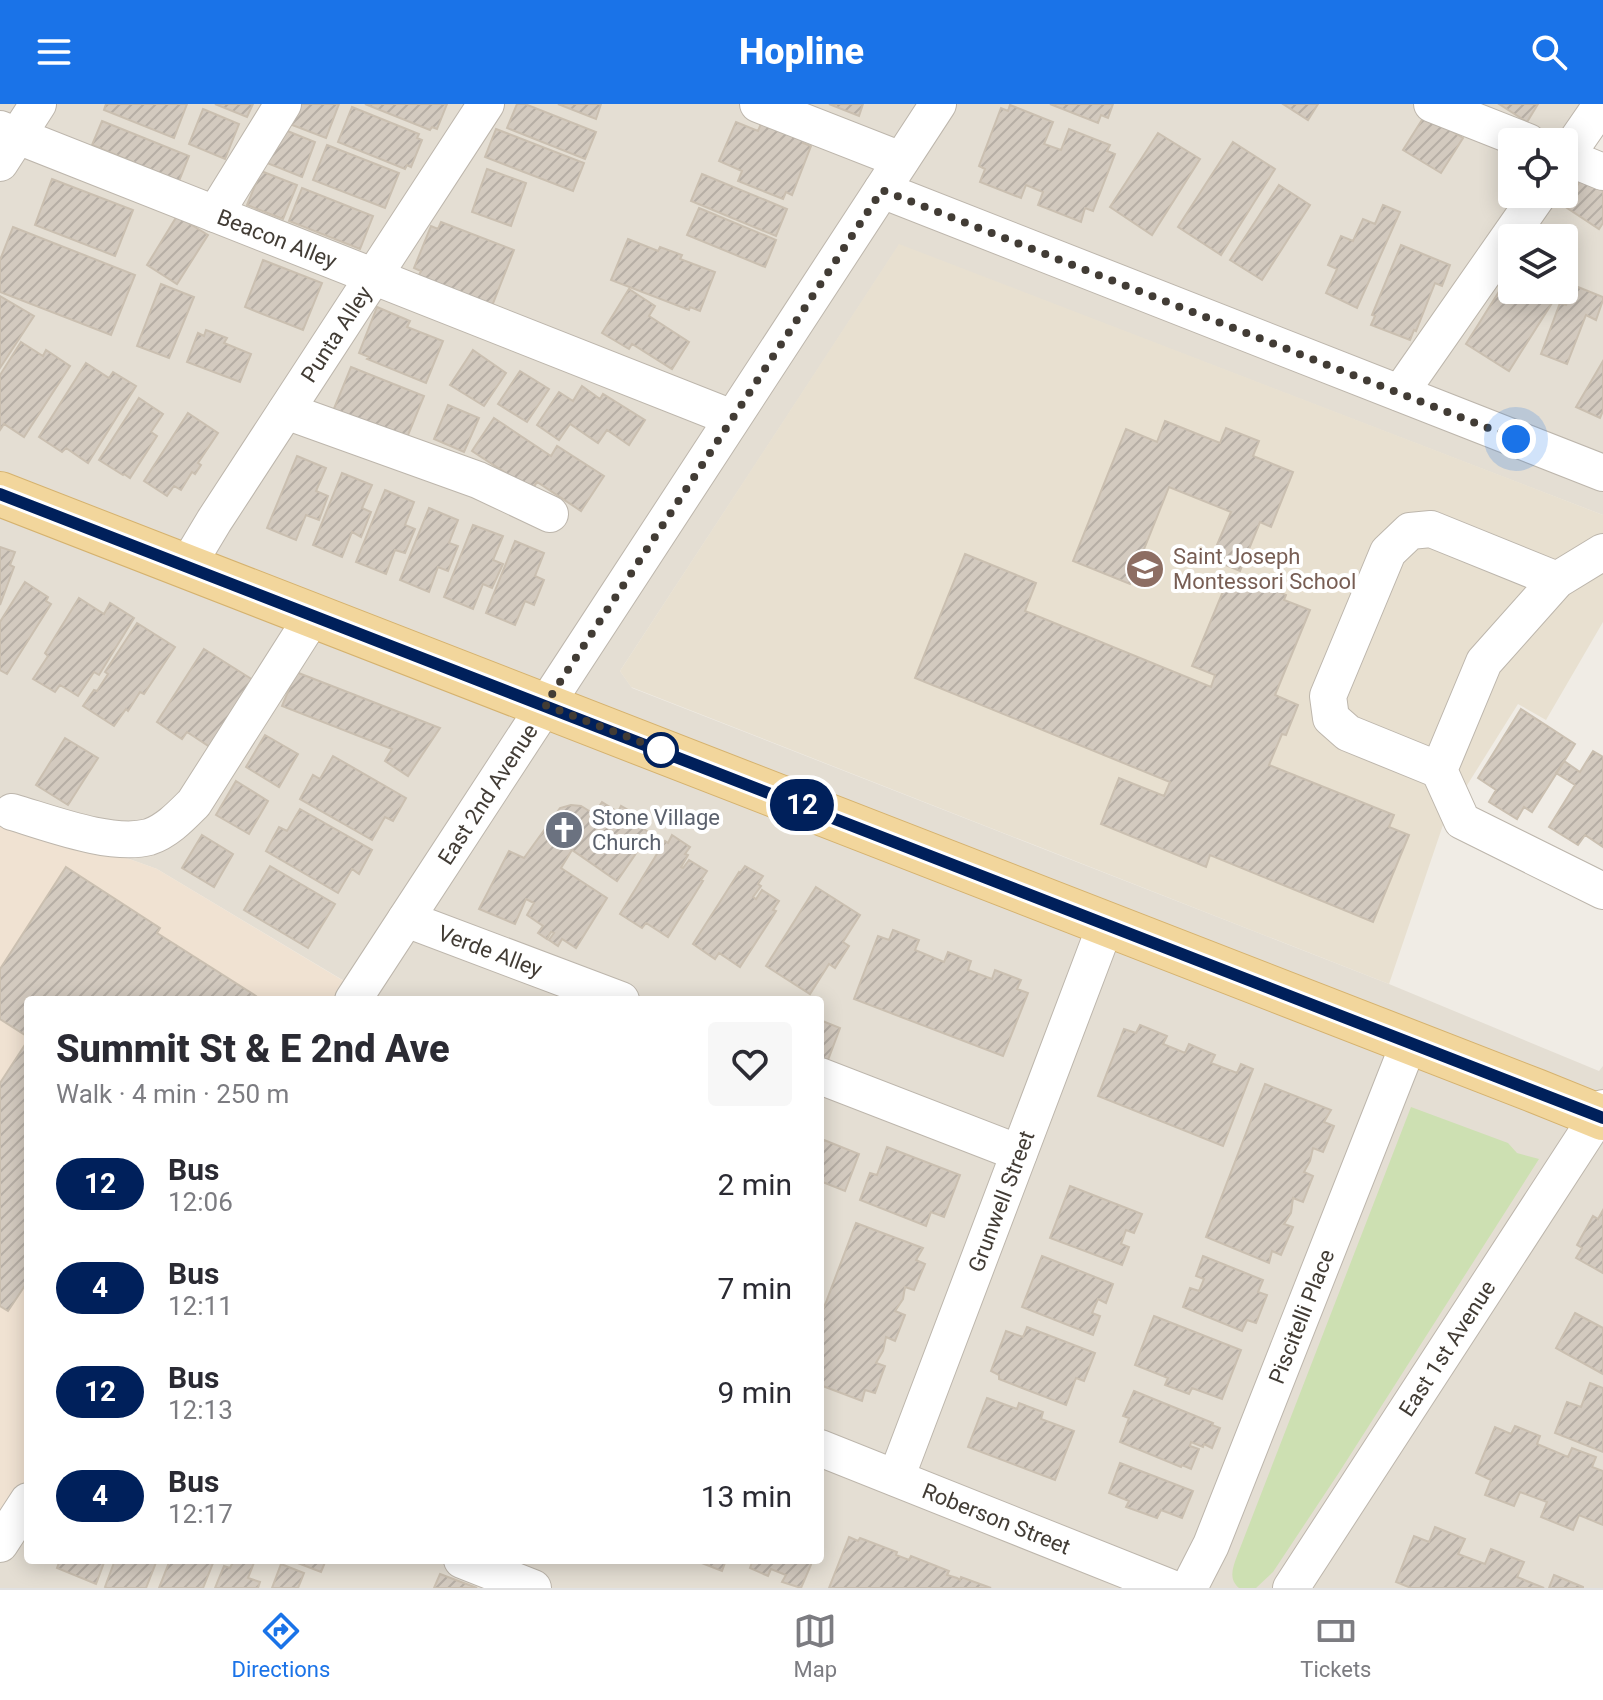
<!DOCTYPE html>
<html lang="en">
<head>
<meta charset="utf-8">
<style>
  :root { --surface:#fff; --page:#f7f7f7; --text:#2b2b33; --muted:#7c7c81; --line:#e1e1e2; --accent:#1a73e8 }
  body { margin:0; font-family:Roboto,sans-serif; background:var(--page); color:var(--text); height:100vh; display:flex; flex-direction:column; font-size:30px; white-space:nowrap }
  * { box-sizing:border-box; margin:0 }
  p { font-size:26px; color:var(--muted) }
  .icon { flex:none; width:44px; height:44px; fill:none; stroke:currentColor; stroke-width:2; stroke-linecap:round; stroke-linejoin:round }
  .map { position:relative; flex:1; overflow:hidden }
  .panel { position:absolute; left:24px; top:892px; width:800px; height:568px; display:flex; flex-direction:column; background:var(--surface); border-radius:8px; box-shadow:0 4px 20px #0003 }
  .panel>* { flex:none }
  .badge { padding:0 16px; border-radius:26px; font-size:28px; line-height:52px }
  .controls { position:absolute; left:1498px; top:24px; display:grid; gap:16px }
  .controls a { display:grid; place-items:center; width:80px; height:80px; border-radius:8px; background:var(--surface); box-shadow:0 4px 20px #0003; font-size:40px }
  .you { position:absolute; width:40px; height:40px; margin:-20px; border:6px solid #fff; border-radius:50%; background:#1a73e8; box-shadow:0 0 0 12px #1a73e833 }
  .map>.badge { position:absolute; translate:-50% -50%; box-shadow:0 0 0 4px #fff }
  .round { display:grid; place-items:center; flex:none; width:84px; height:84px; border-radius:8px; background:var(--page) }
  .summary { display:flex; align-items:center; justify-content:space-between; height:136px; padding:0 32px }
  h1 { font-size:38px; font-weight:800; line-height:60px }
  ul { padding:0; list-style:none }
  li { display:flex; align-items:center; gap:24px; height:104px; padding:0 32px }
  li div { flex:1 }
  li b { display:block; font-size:30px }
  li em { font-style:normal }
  li .badge { min-width:88px; font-weight:700; text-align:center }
  header { display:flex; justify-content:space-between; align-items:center; height:104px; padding:0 32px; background:var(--accent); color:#fff; font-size:36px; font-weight:800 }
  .tab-bar { display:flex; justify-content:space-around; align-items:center; height:112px; border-top:2px solid var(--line); background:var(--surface); font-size:22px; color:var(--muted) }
  .tab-bar a { display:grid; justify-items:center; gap:4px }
  .tab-bar .current { color:var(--accent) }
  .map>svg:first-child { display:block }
  .residential { fill:#e4ded3; fill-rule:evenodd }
  .commercial { fill:#f0e2d2 }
  .education { fill:#e8e0d0 }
  .green { fill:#cde0b2 }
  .building { fill:url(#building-hatch); stroke:#cabfb0; stroke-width:2 }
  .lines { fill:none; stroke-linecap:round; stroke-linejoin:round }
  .minor-casing { stroke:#bdb6ac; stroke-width:38 }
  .major-casing { stroke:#d5b26e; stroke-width:46 }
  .minor { stroke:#fff; stroke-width:36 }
  .major { stroke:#f2d69c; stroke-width:44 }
  .line-casing { stroke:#fff; stroke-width:18 }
  .line { stroke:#00205b; stroke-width:12 }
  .walk { stroke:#423c35; stroke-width:8; stroke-dasharray:0 14.4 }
  .stop-dot { fill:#fff; stroke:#00205b; stroke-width:4 }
  .labels { text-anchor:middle; stroke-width:8; stroke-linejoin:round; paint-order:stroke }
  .street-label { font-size:22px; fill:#423c35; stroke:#fff }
  .education-label { font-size:22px; fill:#785e54; stroke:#fff; text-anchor:start }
  .worship-label { font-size:22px; fill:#5b616d; stroke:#fff; text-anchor:start }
</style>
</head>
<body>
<header><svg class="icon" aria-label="menu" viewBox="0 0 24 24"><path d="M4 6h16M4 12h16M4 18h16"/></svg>Hopline<svg class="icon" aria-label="search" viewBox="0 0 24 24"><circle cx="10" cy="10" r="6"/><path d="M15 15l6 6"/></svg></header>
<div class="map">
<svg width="1603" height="1484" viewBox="0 0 1603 1484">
  <defs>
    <pattern id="building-hatch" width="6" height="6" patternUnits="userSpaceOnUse" patternTransform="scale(2)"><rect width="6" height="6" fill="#d3cabf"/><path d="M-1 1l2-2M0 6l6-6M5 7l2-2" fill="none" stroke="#b6aea5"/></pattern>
  </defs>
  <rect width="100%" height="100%" fill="#f0ece5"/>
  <!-- residential -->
  <path class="residential" d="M0,0H1603L1564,38H1512V90H1564V59L1603,74V411L899,141L620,567L632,584L1389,880L1599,967L1603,962V1484H0V1426L28,1383V1456H820V896H342L351,881L157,765L0,708ZM1512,134H1564V186H1512Z"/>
  <!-- commercial -->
  <path class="commercial" d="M0,708L157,765L352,882L342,896H28V1383L0,1426Z"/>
  <!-- education -->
  <path class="education" d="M899,140L1603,411V518L1546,616L1518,600L1444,718L1389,880L631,583L620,567Z"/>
  <!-- green -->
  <path class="green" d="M1411,1003L1508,1039L1517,1049L1539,1055L1340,1367L1273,1468L1256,1484H1239C1228,1475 1233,1463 1237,1452Z"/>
  <!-- building -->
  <path class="building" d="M106,0H187L174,34L104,6Z
    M215,0H253L247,13Z
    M300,0H339L326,34L292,21Z
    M365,0H447L437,25L432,23L430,26Z
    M517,0H525L596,28L585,55L507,24Z
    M558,0H601L596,15Z
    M829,0H863L859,12Z
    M1050,0H1113L1108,14L1101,11L1098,19Z
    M1283,0H1318L1308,16Z
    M1499,0H1538L1527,18Z
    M1010,1L1053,18L1044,40L1061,46L1069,25L1110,41L1107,47L1115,50L1093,107L1085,104L1081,118L1038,101L1043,88L1026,81L1021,94L980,78L985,65L979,62L1001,4L1008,7Z
    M352,3L419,30L417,34L422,36L411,63L407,61L405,65L338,38Z
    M203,5L239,20L225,55L189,40Z
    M1425,11L1463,34L1441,69L1403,46Z
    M763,15L806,33L803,39L811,42L792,91L786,88L783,95L738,77L742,67L719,57L736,18L758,27Z
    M102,17L189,52L179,77L92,41Z
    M280,24L315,38L302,73L267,59Z
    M496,25L584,59L573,87L485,53Z
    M1158,29L1200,55L1152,131L1110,103Z
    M1233,38L1275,65L1221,151L1178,123Z
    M327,41L399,69L385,104L313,76Z
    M487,65L526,79L511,122L472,108Z
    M261,67L297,81L283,115L247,101Z
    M702,70L787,105L776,132L691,97Z
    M1582,74L1603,87V119L1599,125L1564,102Z
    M52,75L133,106L115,152L35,121Z
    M1279,81L1310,101L1262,176L1230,156Z
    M302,84L373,112L360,145L289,117Z
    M1383,101L1400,108L1357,204L1326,189L1337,165L1328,161L1341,132L1353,137L1363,115L1375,120Z
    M699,104L776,136L765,163L687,131Z
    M177,112L208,131L177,180L147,161Z
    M441,118L514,146L492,202L418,173L421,167L414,164L431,122L438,125Z
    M13,123L135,171L111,231L0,188V156Z
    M628,135L658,147L660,143L682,151L680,155L715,168L700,207L690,203L689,206L611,176Z
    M1401,141L1450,161L1442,182L1435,179L1416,227L1414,226L1410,236L1371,221L1375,212L1372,211Z
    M263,156L322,179L303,226L245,203Z
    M1512,167V186H1556L1559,188L1509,267L1466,240Z
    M161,180L194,193L169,254L137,242Z
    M1573,181L1603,193V196L1596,216L1586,211L1567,260L1541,250L1560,199L1566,201Z
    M629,185L655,202L649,212L689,238L672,265L632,240L629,245L602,229Z
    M0,192L34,212L0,264Z
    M377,203L410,217L407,223L443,237L426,279L367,255L369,253L359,249Z
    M206,226L227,234L224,239L251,250L240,278L187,258L198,229L204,232Z
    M21,238L43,252L46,246L70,262L24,333L4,320L0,326V271Z
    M473,246L506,269L484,302L450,281Z
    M1603,257V307L1600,314L1576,303Z
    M86,259L109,274L113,268L136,282L88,359L66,344L62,348L39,333Z
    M351,263L424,292L406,336L333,307Z
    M520,267L549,285L527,318L498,300Z
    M582,282L600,295L603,290L645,316L629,341L607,326L598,339L570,320L559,336L537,321L559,288L573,297Z
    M139,294L163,310L151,328L157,332L130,374L124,370L123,371L99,356Z
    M448,301L479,314L464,348L434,335Z
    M188,309L218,329L198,359L201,361L195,370L192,368L181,386L174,382L167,392L144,377Z
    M494,314L551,352L557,342L604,372L581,407L537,378L532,386L472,347Z
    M1165,317L1220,339L1226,324L1259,337L1253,352L1293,368L1271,423L1260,418L1240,467L1211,455L1231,408L1169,383L1130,480L1073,457L1126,325L1157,338Z
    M297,352L326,364L316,387L328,392L319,416L306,411L296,436L267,424Z
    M342,369L372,381L362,404L371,408L361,433L352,428L342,453L313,441Z
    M385,386L414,398L405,421L415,425L405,449L395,446L386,470L356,458Z
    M429,404L458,416L449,439L458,442L448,467L438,463L429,488L400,476Z
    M473,421L503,432L493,456L503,460L492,484L483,480L473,505L444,493Z
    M515,437L544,449L535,472L544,476L534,501L525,497L515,521L486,509Z
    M0,443L15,448L10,461L14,463L0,501Z
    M965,450L1036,479L1025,507L1211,583L1215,571L1192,562L1229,473L1256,484L1258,479L1286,491L1284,496L1310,506L1275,591L1298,601L1286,631L1282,630L1269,661L1394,711L1389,723L1409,731L1373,818L1210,751L1206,763L1101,720L1119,674L1164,692L1170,678L915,574Z
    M25,478L48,493L46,497L51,500L7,570L0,566V518Z
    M79,494L104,510L110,499L134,514L99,571L94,568L78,592L60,581L55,588L33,575L48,552L45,549Z
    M137,519L175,543L144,590L140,588L128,607L126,605L114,622L83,602L94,586L97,587L108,570L105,568Z
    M204,545L253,576L210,643L187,628L182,635L157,618Z
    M296,568L440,624L408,672L385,657L392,645L282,602Z
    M1521,605L1575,640L1532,708L1524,703L1517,715L1489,698L1496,686L1478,674Z
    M265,631L298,650L279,683L246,663Z
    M65,634L98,654L68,701L36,681Z
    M1593,647L1603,653V743L1585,731L1578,741L1549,723L1575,681L1556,669L1564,657L1580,668Z
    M333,652L406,694L393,717L385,713L372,736L300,695L313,671L320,675Z
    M236,677L268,697L249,730L216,711Z
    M602,698L618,708L621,702L630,707L626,713L628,714L631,708L640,714L636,720L650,729L617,777L572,746L561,764L607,794L576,844L562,835L558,842L549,836L554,829L551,828L547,835L538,829L543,822L527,811L534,799L526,795L515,820L479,805L509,747L524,754L560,704L571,701L581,702L594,710Z
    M300,705L372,746L359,770L352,765L338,789L266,747L279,723L287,727Z
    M202,731L233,750L214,783L182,764Z
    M672,731L690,743L685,750L688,751L681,763L683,764L689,756L707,767L701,776L703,777L668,833L646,819L642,824L620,810L665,737L668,739Z
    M270,762L335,800L308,844L244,806Z
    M745,762L763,772L758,780L761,782L753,793L756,795L762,786L779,797L773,806L776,807L740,863L719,849L715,855L693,840L739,768L740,769Z
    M66,763L160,824L157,829L256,892L254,896H28V933L0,915V865Z
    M816,783L860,811L843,838L849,842L835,864L829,860L810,890L766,862Z
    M893,826L919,836L915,846L944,858L948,848L971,857L968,866L992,875L995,866L1021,876L1017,885L1028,889L1003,952L854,895L878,832L889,836Z
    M820,916L840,924L828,956L820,953Z
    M1140,921L1167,932L1163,940L1185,949L1189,940L1215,951L1211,959L1237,969L1241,960L1253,965L1223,1042L1098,992L1124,925L1136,929Z
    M28,936V1177L8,1207L0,1202V979Z
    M1265,980L1331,1006L1324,1018L1334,1022L1323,1048L1313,1044L1310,1057L1304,1068L1313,1072L1303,1098L1293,1094L1291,1109L1284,1120L1293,1123L1281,1151L1272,1147L1269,1159L1206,1133Z
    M824,1036L859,1050L845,1087L820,1077V1046Z
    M887,1043L960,1071L944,1113L931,1108L926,1122L860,1096L870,1069L877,1071Z
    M1070,1082L1142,1110L1134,1129L1126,1126L1121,1140L1129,1143L1122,1161L1050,1134Z
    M1603,1106V1169L1576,1154L1582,1144L1577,1141L1593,1112L1598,1115Z
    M856,1119L923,1144L916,1156L925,1160L914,1186L905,1183L903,1195L895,1207L905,1211L895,1237L886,1233L883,1247L876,1259L885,1262L875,1289L865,1286L862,1297L820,1281V1214Z
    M1042,1152L1113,1180L1106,1199L1098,1195L1092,1209L1100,1212L1093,1231L1022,1203Z
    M1203,1152L1263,1176L1258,1188L1267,1191L1256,1219L1247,1216L1242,1227L1183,1203L1190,1184L1199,1187L1204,1175L1196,1172Z
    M1575,1209L1603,1224V1270L1556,1244Z
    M1154,1212L1241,1246L1222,1295L1192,1284L1189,1290L1165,1281L1168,1274L1135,1261Z
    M1027,1223L1095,1249L1084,1277L1076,1274L1066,1301L999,1275V1271L991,1267L1006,1227L1023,1233Z
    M1590,1279L1603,1284V1348L1555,1329L1567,1298L1581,1303Z
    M1134,1287L1213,1319L1212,1321L1220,1324L1212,1344L1204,1340L1203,1343L1191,1338L1190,1342L1199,1345L1191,1365L1182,1361L1181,1363L1120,1338L1129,1314L1123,1312Z
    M987,1294L1017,1305L1019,1299L1043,1308L1041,1315L1074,1327L1055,1376L968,1343Z
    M1515,1322L1540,1332L1537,1340L1568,1353L1572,1344L1596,1353L1592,1363L1603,1367V1421L1579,1411L1573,1426L1541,1413L1547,1398L1520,1388L1514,1402L1485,1391L1491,1376L1476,1369L1495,1323L1511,1330Z
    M1120,1359L1193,1387L1182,1414L1161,1406L1157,1414L1126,1403L1129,1397L1109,1389Z
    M1435,1423L1465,1435L1458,1450L1485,1460L1491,1445L1524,1458L1517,1473L1544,1484H1411L1396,1478L1414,1432L1429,1438Z
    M849,1433L858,1437L860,1434L897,1448L896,1451L909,1456L911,1452L949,1467L947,1471L957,1474L960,1476L961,1473L991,1484H829Z
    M60,1456H105L96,1480L57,1464Z
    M115,1456H157L146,1484H107L105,1483Z
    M170,1456H205L213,1459L203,1484H159Z
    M234,1456H255L248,1474L260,1478L258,1484H215L224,1462L230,1464Z
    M290,1456H326L321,1468Z
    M694,1456H726L722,1467Z
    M753,1456H813L801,1484L782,1478L786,1471L771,1465L768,1472L750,1464Z
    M281,1460L304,1469L298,1484H272Z
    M440,1470L477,1484H434Z
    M1554,1471L1583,1483V1484H1549Z"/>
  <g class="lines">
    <defs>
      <g id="minor">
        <path d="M758,0L901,56"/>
        <path d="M1432,0L1528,38"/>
        <path id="s1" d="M0,25L732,314"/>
        <path d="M1564,52L1603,68"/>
        <path d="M1564,55L1602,0"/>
        <path d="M0,59L38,0"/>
        <path d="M882,86L1603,369"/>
        <path d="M215,110L283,0"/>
        <path d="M1400,289L1539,90"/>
        <path d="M286,307L478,376L550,410"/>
        <path d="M1603,448L1557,476L1484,558L1439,666L1462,717L1603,787"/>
        <path id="s2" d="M187,462L214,417L486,0"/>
        <path d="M1439,666L1348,629L1331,614L1328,592L1388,448L1410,427L1431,425L1557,476"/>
        <path d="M12,708C50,719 111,743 149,733C167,727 181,712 194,699L313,512"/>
        <path id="s3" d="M406,815L621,896"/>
        <path id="s4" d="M353,896L938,0"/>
        <path d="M820,972L1019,1049"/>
        <path id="s5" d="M820,1344L1171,1484"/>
        <path id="s6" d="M896,1374L1106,820"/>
        <path d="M0,1440L28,1397"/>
        <path d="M462,1456L533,1484"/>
        <path id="s7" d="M1189,1484L1211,1441L1409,939"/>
        <path id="s8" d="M1291,1484L1603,1004"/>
      </g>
      <path id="major" d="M0,390L1536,987L1603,1014"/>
    </defs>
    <!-- minor casing -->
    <use href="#minor" class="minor-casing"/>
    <!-- major casing -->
    <use href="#major" class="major-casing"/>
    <!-- minor -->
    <use href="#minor" class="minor"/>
    <!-- major -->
    <use href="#major" class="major"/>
  </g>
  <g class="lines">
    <defs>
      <path id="line" d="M0,390L1603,1014"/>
    </defs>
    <!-- line casing -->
    <use href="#line" class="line-casing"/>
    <!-- line -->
    <use href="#line" class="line"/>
    <!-- walk -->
    <path class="walk" d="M661,646L664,647L545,601L882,86L1516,335"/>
  </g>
  <!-- icons -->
  <defs>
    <symbol id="school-disc" viewBox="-11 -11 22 22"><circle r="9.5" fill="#8d6e63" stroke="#fff"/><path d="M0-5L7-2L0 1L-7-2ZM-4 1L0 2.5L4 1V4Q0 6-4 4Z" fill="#fff"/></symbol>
    <symbol id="church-disc" viewBox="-11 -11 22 22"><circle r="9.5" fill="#6b7280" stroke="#fff"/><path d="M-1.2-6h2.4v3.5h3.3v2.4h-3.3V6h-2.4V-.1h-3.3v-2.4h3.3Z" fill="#fff"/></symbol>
  </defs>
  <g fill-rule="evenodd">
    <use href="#school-disc" x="1123" y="443" width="44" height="44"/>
    <use href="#church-disc" x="542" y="704" width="44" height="44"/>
  </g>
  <!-- markers -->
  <circle class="stop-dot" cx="661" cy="646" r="16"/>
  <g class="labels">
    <!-- street labels -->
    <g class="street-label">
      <text dy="8" stroke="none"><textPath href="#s1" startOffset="298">Beacon Alley</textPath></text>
      <text dy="8" stroke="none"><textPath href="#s2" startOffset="276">Punta Alley</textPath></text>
      <text dy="8" stroke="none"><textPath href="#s4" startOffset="246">East 2nd Avenue</textPath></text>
      <text dy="8" stroke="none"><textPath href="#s3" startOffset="90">Verde Alley</textPath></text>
      <text dy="8" stroke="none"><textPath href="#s6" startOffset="296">Grunwell Street</textPath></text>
      <text dy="8" stroke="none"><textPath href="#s7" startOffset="294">Piscitelli Place</textPath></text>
      <text dy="8" stroke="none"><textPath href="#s8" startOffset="286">East 1st Avenue</textPath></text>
      <text dy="8" stroke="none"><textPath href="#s5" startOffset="190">Roberson Street</textPath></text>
    </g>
    <!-- education labels -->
    <g class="education-label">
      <text x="1173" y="460">Saint Joseph<tspan x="1173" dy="25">Montessori School</tspan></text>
    </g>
    <!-- worship labels -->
    <g class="worship-label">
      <text x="592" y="721">Stone Village<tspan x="592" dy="25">Church</tspan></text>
    </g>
  </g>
</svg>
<div class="controls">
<a><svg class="icon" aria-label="locate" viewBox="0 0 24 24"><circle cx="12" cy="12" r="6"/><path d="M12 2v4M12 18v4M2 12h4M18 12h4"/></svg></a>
<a><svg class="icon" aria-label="layers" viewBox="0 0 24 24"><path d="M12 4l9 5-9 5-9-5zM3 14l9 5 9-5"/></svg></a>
</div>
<div class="you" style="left:1516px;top:335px"></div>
<b class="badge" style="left:802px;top:701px;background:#00205b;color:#fff">12</b>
<section class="panel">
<div class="summary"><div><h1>Summit St &amp; E 2nd Ave</h1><p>Walk · 4 min · 250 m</p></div><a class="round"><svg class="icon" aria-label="heart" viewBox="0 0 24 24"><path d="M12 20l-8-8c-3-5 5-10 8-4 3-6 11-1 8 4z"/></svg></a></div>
<ul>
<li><span class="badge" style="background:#00205b;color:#fff">12</span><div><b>Bus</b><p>12:06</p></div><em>2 min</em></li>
<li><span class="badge" style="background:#00205b;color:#fff">4</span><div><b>Bus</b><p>12:11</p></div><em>7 min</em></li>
<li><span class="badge" style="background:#00205b;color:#fff">12</span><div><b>Bus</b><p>12:13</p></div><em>9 min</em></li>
<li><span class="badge" style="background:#00205b;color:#fff">4</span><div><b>Bus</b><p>12:17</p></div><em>13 min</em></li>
</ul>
</section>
</div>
<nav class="tab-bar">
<a class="current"><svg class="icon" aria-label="directions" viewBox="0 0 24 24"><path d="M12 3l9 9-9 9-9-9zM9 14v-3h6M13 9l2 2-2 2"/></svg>Directions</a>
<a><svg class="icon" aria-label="map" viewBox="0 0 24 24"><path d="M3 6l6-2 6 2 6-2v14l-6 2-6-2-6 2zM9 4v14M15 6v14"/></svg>Map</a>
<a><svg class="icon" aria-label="tickets" viewBox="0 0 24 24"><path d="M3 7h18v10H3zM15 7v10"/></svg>Tickets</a>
</nav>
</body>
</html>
